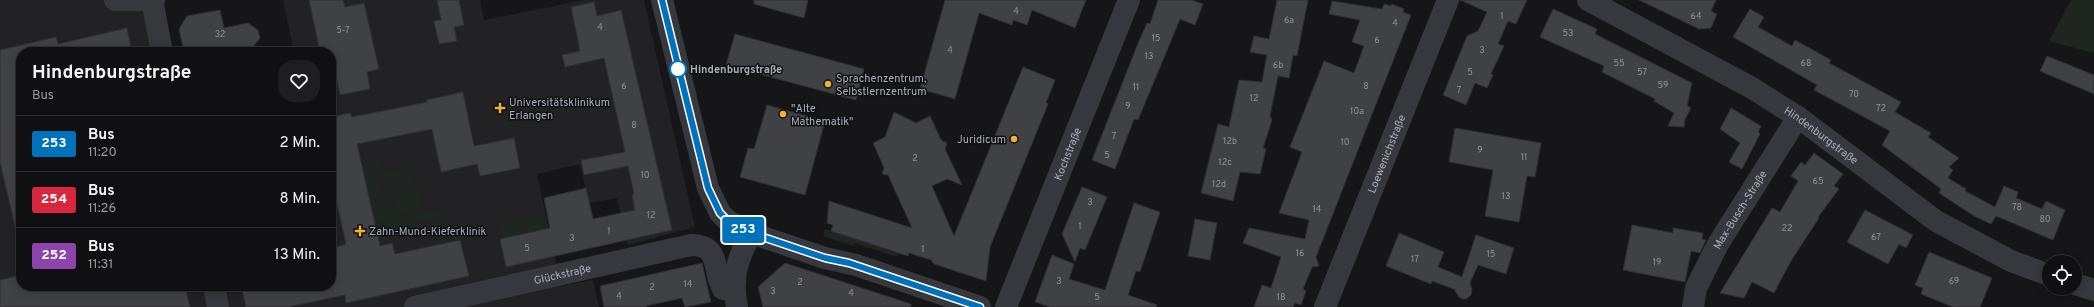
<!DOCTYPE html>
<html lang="de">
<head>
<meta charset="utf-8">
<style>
  :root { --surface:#101012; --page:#1e1e20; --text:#f1f3f6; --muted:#9c9d9f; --line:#303032 }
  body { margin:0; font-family:Overpass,sans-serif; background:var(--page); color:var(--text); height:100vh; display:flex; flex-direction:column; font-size:15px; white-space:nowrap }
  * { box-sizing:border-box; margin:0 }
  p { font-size:13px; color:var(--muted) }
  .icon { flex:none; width:22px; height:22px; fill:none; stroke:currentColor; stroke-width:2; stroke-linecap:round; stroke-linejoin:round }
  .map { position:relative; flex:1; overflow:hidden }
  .drawer { position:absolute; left:16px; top:47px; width:320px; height:244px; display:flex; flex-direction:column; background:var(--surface); border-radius:16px; box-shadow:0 2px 10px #0003,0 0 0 1px var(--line) }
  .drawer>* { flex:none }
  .badge { padding:0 8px; border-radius:3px; font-size:14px; line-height:26px }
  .tools { position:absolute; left:2042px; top:255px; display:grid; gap:8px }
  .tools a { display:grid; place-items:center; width:40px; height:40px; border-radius:50%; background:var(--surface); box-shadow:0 2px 10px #0003,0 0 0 1px var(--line); font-size:20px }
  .map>.badge { position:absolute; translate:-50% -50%; box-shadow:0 0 0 2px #fff }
  .round { display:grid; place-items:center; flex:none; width:42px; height:42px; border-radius:16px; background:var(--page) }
  .summary { display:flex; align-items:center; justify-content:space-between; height:68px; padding:0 16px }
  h1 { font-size:19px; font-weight:700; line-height:30px }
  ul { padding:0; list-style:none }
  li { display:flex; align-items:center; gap:12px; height:56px; padding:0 16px; border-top:1px solid var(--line) }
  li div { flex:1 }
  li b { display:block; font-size:15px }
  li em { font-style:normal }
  li .badge { min-width:44px; font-weight:700; text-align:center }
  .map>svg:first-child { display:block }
  .built { fill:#222225 }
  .green { fill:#1e261f }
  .building { fill:#404145; stroke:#303034 }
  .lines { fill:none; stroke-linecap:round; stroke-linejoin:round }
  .minor { stroke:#37383d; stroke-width:22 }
  .line-casing { stroke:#fff; stroke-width:9 }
  .line { stroke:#0072bc; stroke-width:6 }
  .stop-dot { fill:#fff; stroke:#0072bc; stroke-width:2 }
  .poi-dot { fill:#f2b134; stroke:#111113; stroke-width:1.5 }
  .labels { text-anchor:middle; stroke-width:3; stroke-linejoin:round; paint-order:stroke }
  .number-label { font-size:9px; fill:#8e929b }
  .stop-label { font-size:11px; font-weight:bold; fill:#a8adb8; stroke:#111113; text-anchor:start }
  .poi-label { font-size:11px; fill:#a8adb8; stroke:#111113; text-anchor:start }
  .street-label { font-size:11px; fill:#a8adb8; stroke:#111113 }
</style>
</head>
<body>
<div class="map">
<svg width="2094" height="307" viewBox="0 0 2094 307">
  <rect width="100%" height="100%" fill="#161618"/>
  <!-- built -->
  <path class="built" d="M0,0H160L169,52H21V286H331V52H294L283,0H480L484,20L584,0H644L695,227L628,245L617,198L589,203L580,164L537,174L561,286L593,280L599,307H0Z"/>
  <!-- green -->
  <path class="green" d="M2071,0H2094V53L2049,41Z
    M376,158H381L379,169L400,173L401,168L406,163L416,164L411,165L395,185L390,182H382L374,161Z
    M419,168L420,171L410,175L426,212L440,208L446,216L447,221C437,215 428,223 419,220C409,218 392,206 391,196L395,193C396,187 412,169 419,168Z
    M374,172L382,193L387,196L395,210L413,222L422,224L441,223L444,226L415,237L408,238L398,235L397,231L390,232L386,221L375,223L364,174Z
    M544,214L547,229L527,233L524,218Z
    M518,219L521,235L503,239L500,223Z
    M825,229L899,253L897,257L854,243L853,246L823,236Z"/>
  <!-- building -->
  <path class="building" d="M309,0H343L345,7L364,3L379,69L367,72L370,89L340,95L333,63L331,64V52H320Z
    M437,0H459L464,25L454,27L457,41L439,44L434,21L441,20Z
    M754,0H808L804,18L754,4Z
    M945,0H1086L1075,28L1032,10L1027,25L1013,20L1012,25L979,13L955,99L920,89Z
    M1158,0H1192L1203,4L1195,25L1180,19L1138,120L1134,119L1115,169L1092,160L1139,41L1147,23L1150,24Z
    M1277,0H1308L1297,56L1293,55L1289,78L1278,76L1270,116L1272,120L1263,148L1266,149L1260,174L1240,172L1233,201L1201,193L1218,124L1229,127L1239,80L1262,82L1267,55L1250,52L1254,36L1269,39Z
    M1460,0H1527L1516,24L1508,21L1498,44L1504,46L1491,74L1493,75L1487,88L1475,83L1466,105L1443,95L1467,36L1478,31L1487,12Z
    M1639,0H1716L1711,11L1717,14L1711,28L1699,29Z
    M1332,1L1382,9L1384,4L1391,6L1392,4L1404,9L1403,12L1411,15L1316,257L1319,266L1312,267L1303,289L1306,291L1301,305L1295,303L1293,307H1254L1262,285L1271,288L1281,257L1243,243L1249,228L1305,239L1309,220L1279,213L1302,152L1290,147L1324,61L1354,73L1364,46L1352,42L1360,20L1329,14Z
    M594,2L597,16L621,10L672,230L506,267L500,239L550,228L544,198L586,188L593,219L635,210L632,195L634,194L628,166L584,175L581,160L625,152L604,58L565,67L562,55L580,51L571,7Z
    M1553,9L1597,29L1595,34L1692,83L1687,106L1691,108L1685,119L1684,127L1668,126L1674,113L1654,101L1655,99L1602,72L1604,66L1540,37Z
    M1750,9L1764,17L1758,27L1792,46L1795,40L1831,60L1829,63L1901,102L1895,112L1931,133L1928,137L1959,158L1949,167L1953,170L1948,178L1966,189L1965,191L1995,207L2004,186L2018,192L2016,198L2042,209L2046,201L2065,210L2053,240L1996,216L1991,224L1974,216L1939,193L1941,189L1882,145L1890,131L1814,90L1817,85L1733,37Z
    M220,10L224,28L248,23L258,30L260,38L249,52H184L179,29L187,16Z
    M127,28L132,52H21V231H16L0,162V50L56,37L58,44Z
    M735,34L864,69L856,100L726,65Z
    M2047,56L2094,75V94L2040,71Z
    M1023,67L1055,80L1046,103L1048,104L990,247L986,281L934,264L931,260L909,253L908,256L899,253L831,231L833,225L827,223L829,201L912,228L888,175L882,174L884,168L873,143L885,137L894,112L916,123L930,116L941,140L947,143L945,149L962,185L947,179L932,186L954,236Z
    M463,92L474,146L514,138L520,168L480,176L477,164L441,172L432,129L357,144L380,246L392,243L395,254L460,240L469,276L346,303L345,295L288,307H246L241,286H331V248L346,244L331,178V117L350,113L352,117L427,102L426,100Z
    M767,105L825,121L805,195L740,177L748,148L754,149Z
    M1731,108L1761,126L1758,132L1760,134L1742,169L1729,162L1740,143L1720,129Z
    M1455,128L1541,143L1535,177L1527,176L1519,222L1485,216L1493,170L1449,162Z
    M1814,153L1843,174L1834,186L1839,189L1818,217L1819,218L1791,261L1774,293L1752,282L1744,298L1720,293L1772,208L1780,212L1798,181L1791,176L1801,162L1805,165Z
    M1082,187L1107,197L1085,250L1080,248L1075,262L1062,234Z
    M1134,203L1160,212L1140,272L1136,271L1128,295L1157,305L1156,307H1050L1035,302L1052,255L1074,264L1069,279L1105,290Z
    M1865,210L1913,235L1906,248L1899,244L1888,264L1847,242Z
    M1195,219L1217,223L1210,260L1188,256Z
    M1632,225L1673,233V228L1703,233L1702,239L1706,240L1700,253L1691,251L1685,282L1623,270Z
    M1399,233L1444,252L1438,267L1462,277L1476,235L1514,248L1506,274L1478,265L1470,283L1472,290L1471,295L1466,299H1463L1459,297L1454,289L1432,281L1431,284L1386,266Z
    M1929,252L1992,278L1980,307H1953L1921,294L1923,288L1915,285Z
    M702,263L711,302L685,307L682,298L646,306V307H604L600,286Z
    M785,263L911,304V307H763L758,287Z
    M21,275V286H185L190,307H0V280Z"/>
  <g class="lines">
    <!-- minor -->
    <g class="minor">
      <path d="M115,0H154"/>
      <path d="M152,0L162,52"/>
      <path d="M662,0L708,188L720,213L727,220L745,231L825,258L856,265L980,307"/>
      <path id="s1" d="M1588,0L1752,88L1798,117L1936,221L2011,261L2049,275"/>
      <path d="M2075,284L2094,290"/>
      <path d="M214,286L218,307"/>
      <path id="s2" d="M415,307L691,245C722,245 712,271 723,289L734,291"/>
      <path d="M737,307C731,279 737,257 752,233"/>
      <path id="s3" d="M1006,307L1129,0"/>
      <path id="s4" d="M1325,307L1448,0"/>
      <path id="s5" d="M1693,307L1696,288L1718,244L1798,117"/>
    </g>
  </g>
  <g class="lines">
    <defs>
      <path id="line" d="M662,0L708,188L720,213L727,220L745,231L825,258L849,263L980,307"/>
    </defs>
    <!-- line casing -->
    <use href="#line" class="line-casing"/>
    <!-- line -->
    <use href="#line" class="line"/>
  </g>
  <!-- markers -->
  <circle class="stop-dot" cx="678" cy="69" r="8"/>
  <g class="poi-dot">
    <circle cx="828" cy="84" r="4"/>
    <path d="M498 102h4v4h4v4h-4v4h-4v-4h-4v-4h4z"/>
    <circle cx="783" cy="114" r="4"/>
    <circle cx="1014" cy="139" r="4"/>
    <path d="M358 225h4v4h4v4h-4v4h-4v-4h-4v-4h4z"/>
  </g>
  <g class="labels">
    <!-- number labels -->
    <g class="number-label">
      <text x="1016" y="14">4</text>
      <text x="1502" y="19">1</text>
      <text x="1696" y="19">64</text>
      <text x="1289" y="23">6a</text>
      <text x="1395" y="26">4</text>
      <text x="600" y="30">4</text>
      <text x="343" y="33">5-7</text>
      <text x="1568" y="36">53</text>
      <text x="220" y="37">32</text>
      <text x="1156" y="41">15</text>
      <text x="1377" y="43">6</text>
      <text x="950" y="53">4</text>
      <text x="1482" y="53">3</text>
      <text x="1149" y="59">13</text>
      <text x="1619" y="66">55</text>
      <text x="1806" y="66">68</text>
      <text x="1278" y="68">6b</text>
      <text x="1470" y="75">5</text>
      <text x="1642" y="75">57</text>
      <text x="1663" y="88">59</text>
      <text x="624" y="89">6</text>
      <text x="1366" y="89">8</text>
      <text x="1136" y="90">11</text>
      <text x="1459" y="93">7</text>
      <text x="1854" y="97">70</text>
      <text x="1254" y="101">12</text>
      <text x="1128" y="109">9</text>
      <text x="1881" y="111">72</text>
      <text x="1357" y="114">10a</text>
      <text x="634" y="128">8</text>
      <text x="1114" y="139">7</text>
      <text x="1230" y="144">12b</text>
      <text x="1345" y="145">10</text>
      <text x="1480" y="153">9</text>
      <text x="1107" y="158">5</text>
      <text x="1524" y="160">11</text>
      <text x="915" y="161">2</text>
      <text x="1225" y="165">12c</text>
      <text x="645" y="178">10</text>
      <text x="1818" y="184">65</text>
      <text x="1219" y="187">12d</text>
      <text x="1506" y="199">13</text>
      <text x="1090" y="205">3</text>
      <text x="2017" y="210">78</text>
      <text x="1317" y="212">14</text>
      <text x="651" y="218">12</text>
      <text x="2045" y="222">80</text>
      <text x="1080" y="229">1</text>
      <text x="1787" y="231">22</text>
      <text x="609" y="234">1</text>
      <text x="1876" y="240">67</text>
      <text x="572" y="241">3</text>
      <text x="527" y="251">5</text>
      <text x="923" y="252">1</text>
      <text x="1300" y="256">16</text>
      <text x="1491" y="257">15</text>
      <text x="1415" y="262">17</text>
      <text x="1657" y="265">19</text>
      <text x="1059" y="284">3</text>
      <text x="1954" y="284">69</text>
      <text x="800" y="285">2</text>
      <text x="688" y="287">14</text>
      <text x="652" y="290">2</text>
      <text x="773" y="294">3</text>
      <text x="851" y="296">4</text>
      <text x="619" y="299">4</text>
      <text x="1097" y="300">5</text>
      <text x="1281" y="300">18</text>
    </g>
    <!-- stop labels -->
    <g class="stop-label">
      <text x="690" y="73">Hindenburgstraße</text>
    </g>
    <!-- poi labels -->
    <g class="poi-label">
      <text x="836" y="82">Sprachenzentrum,<tspan x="836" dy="13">Selbstlernzentrum</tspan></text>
      <text x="509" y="106">Universitätsklinikum<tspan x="509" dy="13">Erlangen</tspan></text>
      <text x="791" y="112">"Alte<tspan x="791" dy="13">Mathematik"</tspan></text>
      <text x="1006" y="143" text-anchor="end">Juridicum</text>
      <text x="369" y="235">Zahn-Mund-Kieferklinik</text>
    </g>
    <!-- street labels -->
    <g class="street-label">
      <text dy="4" stroke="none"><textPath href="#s1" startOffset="270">Hindenburgstraße</textPath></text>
      <text dy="4" stroke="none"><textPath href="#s3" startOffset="165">Kochstraße</textPath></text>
      <text dy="4" stroke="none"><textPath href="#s4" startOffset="165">Loewenichstraße</textPath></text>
      <text dy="4" stroke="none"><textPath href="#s5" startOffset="109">Max-Busch-Straße</textPath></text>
      <text dy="4" stroke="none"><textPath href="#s2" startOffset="151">Glückstraße</textPath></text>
    </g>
  </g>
</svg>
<div class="tools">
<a><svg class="icon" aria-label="locate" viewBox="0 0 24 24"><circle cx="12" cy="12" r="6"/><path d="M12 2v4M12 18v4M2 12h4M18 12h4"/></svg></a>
</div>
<b class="badge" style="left:743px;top:230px;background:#0072bc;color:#fff">253</b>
<section class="drawer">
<div class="summary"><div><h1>Hindenburgstraße</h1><p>Bus</p></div><a class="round"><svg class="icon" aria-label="heart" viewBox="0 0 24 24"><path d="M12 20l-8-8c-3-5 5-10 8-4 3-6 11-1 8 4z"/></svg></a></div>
<ul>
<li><span class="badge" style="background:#0072bc;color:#fff">253</span><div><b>Bus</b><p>11:20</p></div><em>2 Min.</em></li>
<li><span class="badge" style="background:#d7263d;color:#fff">254</span><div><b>Bus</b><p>11:26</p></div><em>8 Min.</em></li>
<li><span class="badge" style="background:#8e44ad;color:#fff">252</span><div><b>Bus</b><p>11:31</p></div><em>13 Min.</em></li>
</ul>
</section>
</div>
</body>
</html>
